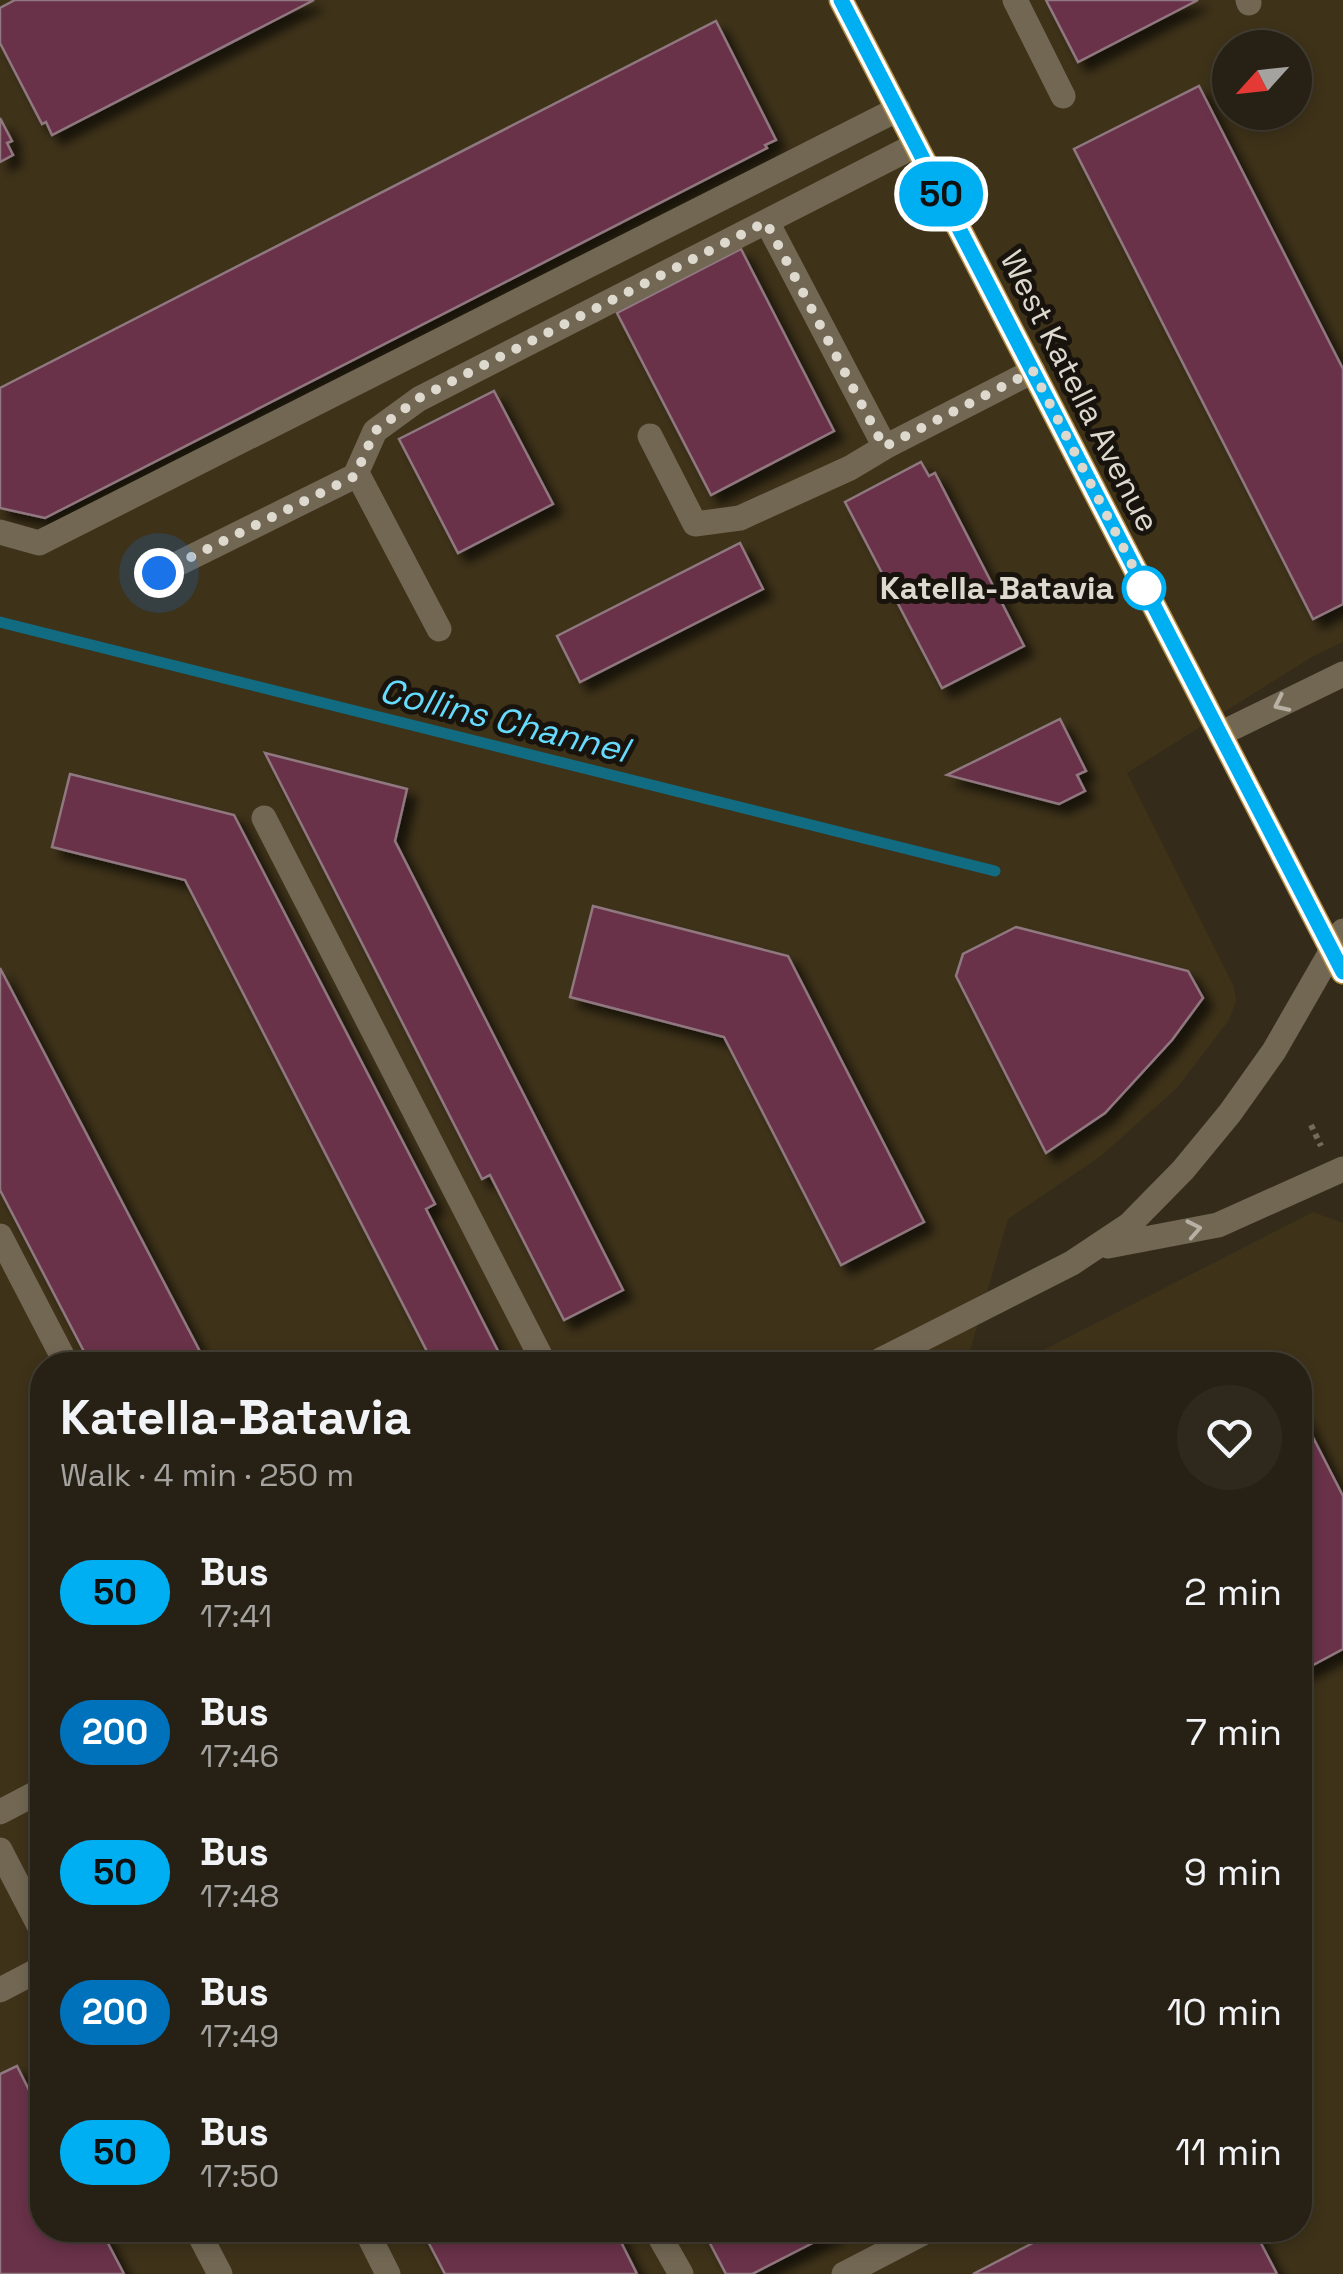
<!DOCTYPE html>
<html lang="en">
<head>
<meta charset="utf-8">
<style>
  :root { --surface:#272014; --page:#2f281d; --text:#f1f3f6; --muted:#a4a3a0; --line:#433e34 }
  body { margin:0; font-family:"Space Grotesk",sans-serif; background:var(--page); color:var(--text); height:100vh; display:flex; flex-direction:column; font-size:38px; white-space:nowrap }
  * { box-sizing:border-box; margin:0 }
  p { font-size:32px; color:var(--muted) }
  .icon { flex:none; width:55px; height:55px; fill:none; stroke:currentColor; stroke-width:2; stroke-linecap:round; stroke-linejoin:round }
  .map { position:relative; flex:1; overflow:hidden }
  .panel { position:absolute; left:30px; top:1352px; width:1282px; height:890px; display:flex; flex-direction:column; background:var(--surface); border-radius:40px; box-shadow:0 5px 15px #0003,0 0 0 2px var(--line) }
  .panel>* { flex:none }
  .badge { padding:0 20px; border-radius:32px; font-size:35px; line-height:65px }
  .needle { width:65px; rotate:243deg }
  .fabs { position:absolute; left:1212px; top:30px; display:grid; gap:20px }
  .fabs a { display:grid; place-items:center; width:100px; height:100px; border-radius:50%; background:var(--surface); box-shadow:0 5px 15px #0003,0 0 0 2px var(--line); font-size:50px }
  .you { position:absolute; width:50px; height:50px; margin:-25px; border:8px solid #fff; border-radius:50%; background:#1a73e8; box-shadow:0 0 0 15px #1a73e833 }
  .map>.badge { position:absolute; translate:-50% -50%; box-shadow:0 0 0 5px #fff }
  .round { display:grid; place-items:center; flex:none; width:105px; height:105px; border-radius:52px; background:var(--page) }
  .head { display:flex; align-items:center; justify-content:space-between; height:170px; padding:0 30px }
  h1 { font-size:48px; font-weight:700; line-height:75px }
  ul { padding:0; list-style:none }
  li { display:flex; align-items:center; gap:30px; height:140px; padding:0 30px }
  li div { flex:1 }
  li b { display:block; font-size:38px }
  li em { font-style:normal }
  li .badge { min-width:110px; font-weight:700; text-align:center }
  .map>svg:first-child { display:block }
  .built { fill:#3e3219; fill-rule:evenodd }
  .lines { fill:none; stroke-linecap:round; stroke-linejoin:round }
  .stream { stroke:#116b81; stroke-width:11 }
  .building { fill:#693148; stroke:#907880; stroke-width:2.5; filter:url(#shadow) }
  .path { stroke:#736b5c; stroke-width:6; stroke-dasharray:5 5; stroke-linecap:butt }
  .minor { stroke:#716753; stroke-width:25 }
  .major { stroke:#b28b40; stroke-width:25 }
  .oneway { stroke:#b8b1a3 }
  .line-casing { stroke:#fff; stroke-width:22 }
  .line { stroke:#00aff2; stroke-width:15 }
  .walk { stroke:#ded9ce; stroke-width:10; stroke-dasharray:0 18 }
  .stop-dot { fill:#fff; stroke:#00aff2; stroke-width:5 }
  .labels { text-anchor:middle; stroke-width:10; stroke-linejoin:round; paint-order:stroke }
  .street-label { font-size:32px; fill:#ded9ce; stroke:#18140d }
  .stop-label { font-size:32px; font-weight:bold; fill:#ded9ce; stroke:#18140d; text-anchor:end }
  .water-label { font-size:35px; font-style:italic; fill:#67dbfd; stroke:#18140d }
</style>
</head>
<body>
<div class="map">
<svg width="1343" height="2274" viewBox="0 0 1343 2274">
  <defs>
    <filter id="shadow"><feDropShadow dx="9" dy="9" stdDeviation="5" flood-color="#0009"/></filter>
  </defs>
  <rect width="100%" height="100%" fill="#342b1a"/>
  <!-- built -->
  <path class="built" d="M0,0H1343V642L1312,657L1127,773L1234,987L1236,1001L1229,1020L1177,1088L1101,1156L1008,1219L966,1365H42V2230H1300V1365H1014L1313,1212L1343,1223V2274H0ZM1230,48H1295V112H1230Z"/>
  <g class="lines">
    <!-- stream -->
    <path class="stream" d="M0,622L995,871"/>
  </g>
  <!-- building -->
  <path class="building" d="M15,0H314L52,135L46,122L42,124L0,43V8Z
    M1046,0H1198L1078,62Z
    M716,21L776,140L765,145L767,148L45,518L0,508V388Z
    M1199,86L1343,369V604L1313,619L1074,149Z
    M0,118L12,141L7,143L13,155L0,162Z
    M741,249L834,431L711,495L617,313Z
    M494,391L553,504L458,553L399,439Z
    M921,462L929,476L935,473L1024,646L942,688L845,502Z
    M740,543L763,589L580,682L557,636Z
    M1060,719L1086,771L1077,775L1085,791L1059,804L947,775Z
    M265,753L407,789L395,841L623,1290L564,1320L490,1175L482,1179Z
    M70,774L234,815L435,1204L426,1209L498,1351L472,1365H434L185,880L52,847Z
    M593,906L788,956L924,1222L841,1265L724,1037L570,997Z
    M1016,927L1188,971L1203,998L1172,1040L1105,1113L1046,1153L956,976L963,954Z
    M0,968L207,1365H91L0,1190Z
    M1300,1412L1343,1496V1649L1300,1672Z
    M17,2066L42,2116V2230H101L124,2274H0V2074Z
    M422,2230H615L637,2274H445Z
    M703,2230H838L752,2274H726Z
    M1058,2230H1254L1277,2274H973Z"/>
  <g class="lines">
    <!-- path -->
    <path class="path" d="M1311,1125L1321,1146"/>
    <!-- minor -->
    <path class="minor" d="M1015,0L1063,96
      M1248,0L1249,3
      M767,222L885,447L1033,371
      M650,436L695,524L740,518L850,468L885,447
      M357,473L439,629
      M0,532L39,543L898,109
      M159,573L355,476L375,431L419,399L916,145
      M1220,734L1343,674
      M264,818L545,1365
      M0,1236L67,1365
      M1108,1246L1218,1225L1343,1169
      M871,1365L1072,1263L1129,1225L1183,1170L1230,1113L1274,1051L1343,931
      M0,1812L42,1790
      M0,1850L42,1931
      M0,1990L42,1968
      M197,2230L220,2274
      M366,2230L388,2274
      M656,2230L681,2274
      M844,2274L929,2230"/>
    <!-- major -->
    <path class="major" d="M841,0L1343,972"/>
  </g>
  <!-- one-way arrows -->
  <defs><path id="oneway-chevron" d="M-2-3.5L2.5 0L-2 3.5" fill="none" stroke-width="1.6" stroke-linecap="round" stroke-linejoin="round" transform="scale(2.5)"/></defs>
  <g class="oneway">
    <use href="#oneway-chevron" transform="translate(1281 704) rotate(154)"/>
    <use href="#oneway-chevron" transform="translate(1194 1229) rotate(-11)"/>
  </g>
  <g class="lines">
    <defs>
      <path id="line" d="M841,0L1343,972"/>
    </defs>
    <!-- line casing -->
    <use href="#line" class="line-casing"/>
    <!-- line -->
    <use href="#line" class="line"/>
    <!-- walk -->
    <path class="walk" d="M159,573L355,476L375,431L419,398L766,222L884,447L1033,371L1144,588"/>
  </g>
  <!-- markers -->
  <circle class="stop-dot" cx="1144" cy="588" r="20"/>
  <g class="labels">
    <!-- street labels -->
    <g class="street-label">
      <text transform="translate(1080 391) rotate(63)" y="11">West Katella Avenue</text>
    </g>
    <!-- stop labels -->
    <g class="stop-label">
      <text x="1114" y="599">Katella-Batavia</text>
    </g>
    <!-- water labels -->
    <g class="water-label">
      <text transform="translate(504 720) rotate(14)" y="12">Collins Channel</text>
    </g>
  </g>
</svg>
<div class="fabs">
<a><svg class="needle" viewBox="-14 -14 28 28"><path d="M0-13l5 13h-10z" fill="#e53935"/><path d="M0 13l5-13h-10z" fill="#a4a3a0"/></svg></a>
</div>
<div class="you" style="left:159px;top:573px"></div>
<b class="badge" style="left:941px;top:194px;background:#00aff2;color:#111">50</b>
<section class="panel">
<div class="head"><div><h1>Katella-Batavia</h1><p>Walk · 4 min · 250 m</p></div><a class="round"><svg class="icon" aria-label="heart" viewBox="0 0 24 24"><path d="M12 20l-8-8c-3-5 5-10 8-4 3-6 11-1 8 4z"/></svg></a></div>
<ul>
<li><span class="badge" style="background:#00aff2;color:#111">50</span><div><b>Bus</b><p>17:41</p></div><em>2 min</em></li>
<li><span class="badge" style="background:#0072bc;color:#fff">200</span><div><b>Bus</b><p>17:46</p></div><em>7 min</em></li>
<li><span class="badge" style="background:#00aff2;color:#111">50</span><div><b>Bus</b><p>17:48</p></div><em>9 min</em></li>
<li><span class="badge" style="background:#0072bc;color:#fff">200</span><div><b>Bus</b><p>17:49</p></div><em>10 min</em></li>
<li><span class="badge" style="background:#00aff2;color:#111">50</span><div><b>Bus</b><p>17:50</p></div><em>11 min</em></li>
</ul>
</section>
</div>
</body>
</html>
